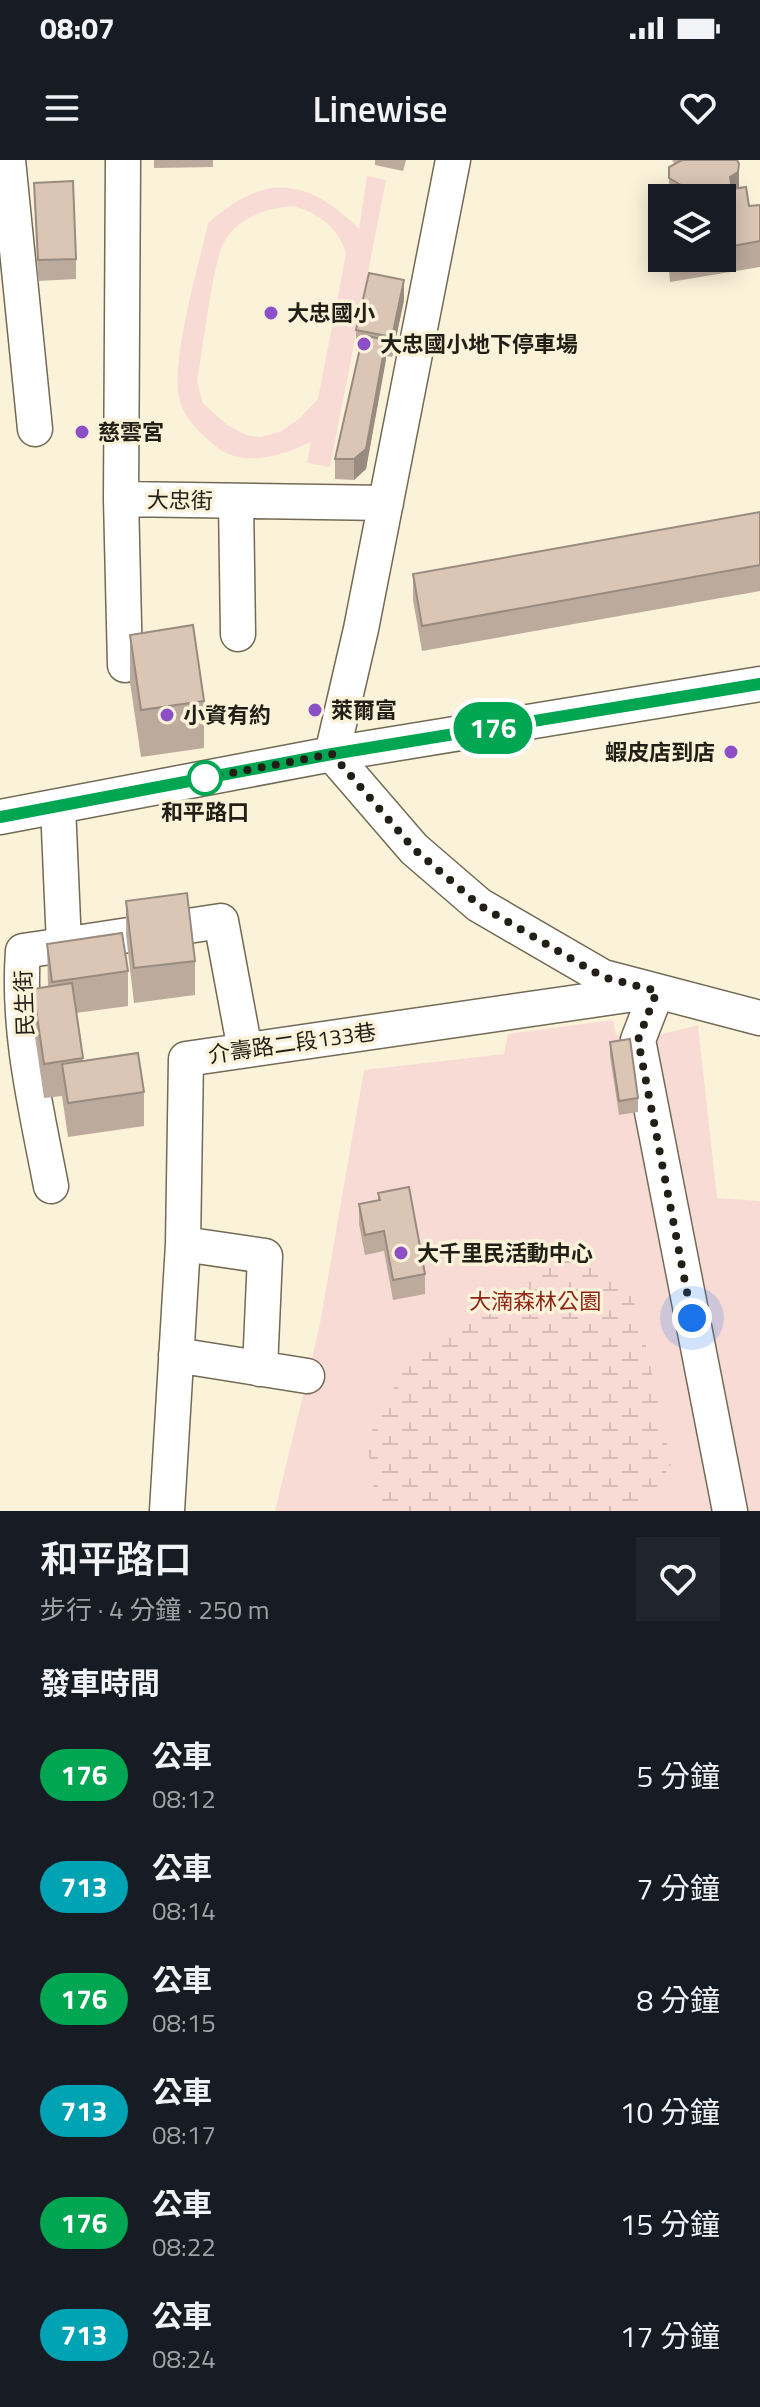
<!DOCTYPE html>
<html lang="zh-TW">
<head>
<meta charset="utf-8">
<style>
  :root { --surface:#171b24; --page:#20242c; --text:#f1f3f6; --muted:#9ea1a6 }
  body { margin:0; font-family:"Titillium Web","Noto Sans TC",sans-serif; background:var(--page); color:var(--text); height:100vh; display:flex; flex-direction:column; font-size:30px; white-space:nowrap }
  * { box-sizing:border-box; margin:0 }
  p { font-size:26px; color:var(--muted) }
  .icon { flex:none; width:44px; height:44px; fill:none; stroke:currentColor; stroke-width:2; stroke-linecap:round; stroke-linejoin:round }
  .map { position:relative; height:1351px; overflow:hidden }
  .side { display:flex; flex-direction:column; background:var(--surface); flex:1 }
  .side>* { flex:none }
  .badge { padding:0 16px; border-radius:26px; font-size:28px; line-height:52px }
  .controls { position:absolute; left:648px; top:24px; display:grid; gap:16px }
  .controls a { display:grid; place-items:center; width:88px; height:88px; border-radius:0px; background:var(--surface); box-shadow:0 4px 20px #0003; font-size:40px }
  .you { position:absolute; width:40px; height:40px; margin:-20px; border:6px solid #fff; border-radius:50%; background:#1a73e8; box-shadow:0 0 0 12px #1a73e833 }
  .map>.badge { position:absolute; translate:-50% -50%; box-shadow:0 0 0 4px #fff }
  h2 { padding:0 40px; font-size:30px; line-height:72px }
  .round { display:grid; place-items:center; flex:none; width:84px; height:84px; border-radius:0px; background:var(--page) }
  .summary { display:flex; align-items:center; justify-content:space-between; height:136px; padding:0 40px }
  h1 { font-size:38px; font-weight:600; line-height:60px }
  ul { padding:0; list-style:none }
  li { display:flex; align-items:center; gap:24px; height:112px; padding:0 40px }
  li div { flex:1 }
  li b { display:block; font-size:30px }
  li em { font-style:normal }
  li .badge { min-width:88px; font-weight:700; text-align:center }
  .status { display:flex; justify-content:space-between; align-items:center; height:56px; padding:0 40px; background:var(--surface); direction:ltr }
  .status svg { height:22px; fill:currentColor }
  header { display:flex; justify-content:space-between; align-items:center; height:104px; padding:0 40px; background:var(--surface); font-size:36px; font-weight:600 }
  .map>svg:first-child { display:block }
  .green { fill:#f9dbd5; fill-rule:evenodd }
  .wetland { fill:url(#wetland-marsh) }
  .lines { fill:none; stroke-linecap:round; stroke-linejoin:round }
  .minor-casing { stroke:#726a54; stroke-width:37 }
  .minor { stroke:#fff; stroke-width:34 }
  .wall { fill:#bcaa9c }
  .shaded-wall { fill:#998b7f }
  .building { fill:#dbc6b5; stroke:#998b7f; stroke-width:2 }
  .line-casing { stroke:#fff; stroke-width:18 }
  .line { stroke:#00a651; stroke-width:12 }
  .walk { stroke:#221f16; stroke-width:8; stroke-dasharray:0 14.4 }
  .poi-dot { fill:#8d4fc5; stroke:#fbf2da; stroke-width:3 }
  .stop-dot { fill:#fff; stroke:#00a651; stroke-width:4 }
  .labels { text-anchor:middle; stroke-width:7; stroke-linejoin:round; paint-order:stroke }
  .poi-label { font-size:22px; font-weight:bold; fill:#221f16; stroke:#fbf2da; text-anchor:start }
  .street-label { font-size:22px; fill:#221f16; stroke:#fbf2da }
  .stop-label { font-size:22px; font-weight:bold; fill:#221f16; stroke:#fbf2da }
  .park-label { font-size:22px; fill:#8d2716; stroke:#fbf2da }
</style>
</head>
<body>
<div class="status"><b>08:07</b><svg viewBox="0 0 49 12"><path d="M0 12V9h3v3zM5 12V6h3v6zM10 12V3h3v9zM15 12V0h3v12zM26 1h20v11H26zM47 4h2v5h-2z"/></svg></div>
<header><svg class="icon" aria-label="menu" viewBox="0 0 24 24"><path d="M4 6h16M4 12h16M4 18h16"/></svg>Linewise<svg class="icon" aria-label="heart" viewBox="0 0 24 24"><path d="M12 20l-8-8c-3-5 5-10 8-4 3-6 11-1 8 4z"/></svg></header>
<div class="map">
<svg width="760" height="1351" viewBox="0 0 760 1351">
  <defs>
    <pattern id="wetland-marsh" width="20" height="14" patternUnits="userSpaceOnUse" patternTransform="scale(2)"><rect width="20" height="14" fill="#f9dbd5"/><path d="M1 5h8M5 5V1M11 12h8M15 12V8" fill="none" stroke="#d5bcb6"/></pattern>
  </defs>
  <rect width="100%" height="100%" fill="#fbf2da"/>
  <!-- green -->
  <path class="green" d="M367,16L386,20L330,307L307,303L311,282C282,296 241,309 214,285C200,273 186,260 180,242C169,203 199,106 208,63C265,12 307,18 359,69ZM293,46C319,53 339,68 346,94L318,239L299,259L280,272L260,277L246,275L227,265L203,243L197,222C202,195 213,100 224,82C238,57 267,48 293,46Z
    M613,860L616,875L638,880L698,865L717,1038L760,1041V1351H275L319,1169L364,910L504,894L508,874Z"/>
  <!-- wetland -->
  <path class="wetland" d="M568,1085L619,1113L639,1153L671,1304L653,1333L622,1351H385L374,1330L367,1280L410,1197Z"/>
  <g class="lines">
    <defs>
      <path id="minor" d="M8,0L35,269
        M123,0L121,339L386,343
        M453,0L361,469L332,594L414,689L479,745L603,817L760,858
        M121,339L125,505
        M236,341L238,474
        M0,657L332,594L760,524
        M76,783L221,761L245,890
        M657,831L638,880L730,1351
        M51,1026C36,948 17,871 23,791L64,785L58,646
        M183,1084L265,1096L260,1209
        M176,1195L307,1216
        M167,1351L183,1084L186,899L641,833"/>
    </defs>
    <!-- minor casing -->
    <use href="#minor" class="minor-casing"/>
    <!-- minor -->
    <use href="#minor" class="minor"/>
  </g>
  <!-- wall -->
  <path class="wall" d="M154,0H213V7L154,8Z
    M375,0H406L403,11L375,5Z
    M672,0H737L739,28L749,46L760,45V107L670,122L668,98H722V38H669V7L675,4Z
    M34,23L76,99V119L38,121Z
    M657,61H662V95H658L657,87Z
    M404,140L392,197L386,196L366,309L354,320L335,319V299L360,191L356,190V170Z
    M760,352V431L422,491L413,440V414Z
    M130,475L204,541V588L141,597L130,522Z
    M126,741L195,801V835L134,843L126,775Z
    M47,784L128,811V846L76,853L83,901L144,932V966L68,977L62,936L44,938L33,863V829L48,827Z
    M610,882L638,938V952L619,955L610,896Z
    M378,1033L425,1114V1134L393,1140L384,1091L365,1095L359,1064V1044L378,1040Z"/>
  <!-- shaded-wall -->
  <path class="shaded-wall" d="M739,4V29L730,43V17Z
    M404,120V140L392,197V177Z
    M386,180V200L366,309L354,320V299Z"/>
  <!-- building -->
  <path class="building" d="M682,0H737L739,4L738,12L730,17L732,29L746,27L749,46L760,45V81L722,88V38H686V28L669,18V7Z
    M73,21L76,99L38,100L34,23Z
    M657,61H662V69H658Z
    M369,113L404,120L392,177L356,170Z
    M363,175L386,180L366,289L354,299H335Z
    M760,352V405L422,466L413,414Z
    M193,465L204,541L141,550L130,475Z
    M187,733L195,801L134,808L126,741Z
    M122,773L128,811L52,822L47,784Z
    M72,823L83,898L44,904L33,829Z
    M630,879L638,938L619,941L610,882Z
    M138,893L144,932L68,943L62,904Z
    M409,1027L425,1114L393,1120L384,1071L365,1075L359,1044L380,1040L378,1033Z"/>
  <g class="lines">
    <defs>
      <path id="line" d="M0,657L332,594L760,524"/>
    </defs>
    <!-- line casing -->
    <use href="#line" class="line-casing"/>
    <!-- line -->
    <use href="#line" class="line"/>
    <!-- walk -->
    <path class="walk" d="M205,618L332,594L414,689L479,745L603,817L657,831L638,880L692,1158"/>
  </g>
  <!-- markers -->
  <g class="poi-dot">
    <circle cx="271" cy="153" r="8"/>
    <circle cx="364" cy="184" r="8"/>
    <circle cx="82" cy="272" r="8"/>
    <circle cx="315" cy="550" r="8"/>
    <circle cx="167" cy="555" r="8"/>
    <circle cx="731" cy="592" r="8"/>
    <circle cx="401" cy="1093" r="8"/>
  </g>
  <circle class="stop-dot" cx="205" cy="618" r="16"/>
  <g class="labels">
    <!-- poi labels -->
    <g class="poi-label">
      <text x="287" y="161">大忠國小</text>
      <text x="380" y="192">大忠國小地下停車場</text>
      <text x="98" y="280">慈雲宮</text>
      <text x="331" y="558">萊爾富</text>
      <text x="183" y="563">小資有約</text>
      <text x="715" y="600" text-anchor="end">蝦皮店到店</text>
      <text x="417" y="1101">大千里民活動中心</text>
    </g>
    <!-- street labels -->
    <g class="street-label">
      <text transform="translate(180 340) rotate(1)" y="8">大忠街</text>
      <text transform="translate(24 843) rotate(-92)" y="8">民生街</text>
      <text transform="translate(292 883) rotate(-8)" y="8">介壽路二段133巷</text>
    </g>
    <!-- stop labels -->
    <g class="stop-label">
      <text x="205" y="660">和平路口</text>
    </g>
    <!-- park labels -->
    <g class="park-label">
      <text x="535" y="1149">大湳森林公園</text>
    </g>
  </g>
</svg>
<div class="controls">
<a><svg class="icon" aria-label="layers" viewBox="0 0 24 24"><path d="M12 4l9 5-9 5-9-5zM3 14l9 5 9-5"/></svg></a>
</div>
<div class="you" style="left:692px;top:1158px"></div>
<b class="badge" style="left:493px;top:568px;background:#00a651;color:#fff">176</b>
</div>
<section class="side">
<div class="summary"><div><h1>和平路口</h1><p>步行 · 4 分鐘 · 250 m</p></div><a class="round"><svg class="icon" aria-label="heart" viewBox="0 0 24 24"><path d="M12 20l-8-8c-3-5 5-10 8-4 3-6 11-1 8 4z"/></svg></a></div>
<h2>發車時間</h2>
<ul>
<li><span class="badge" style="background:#00a651;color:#fff">176</span><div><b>公車</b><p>08:12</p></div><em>5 分鐘</em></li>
<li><span class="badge" style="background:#00a3b4;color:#fff">713</span><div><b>公車</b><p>08:14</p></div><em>7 分鐘</em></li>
<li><span class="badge" style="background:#00a651;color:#fff">176</span><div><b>公車</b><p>08:15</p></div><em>8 分鐘</em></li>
<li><span class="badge" style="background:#00a3b4;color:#fff">713</span><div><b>公車</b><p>08:17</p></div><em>10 分鐘</em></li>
<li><span class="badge" style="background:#00a651;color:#fff">176</span><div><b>公車</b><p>08:22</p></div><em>15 分鐘</em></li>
<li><span class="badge" style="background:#00a3b4;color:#fff">713</span><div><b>公車</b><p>08:24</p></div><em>17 分鐘</em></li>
</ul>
</section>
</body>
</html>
